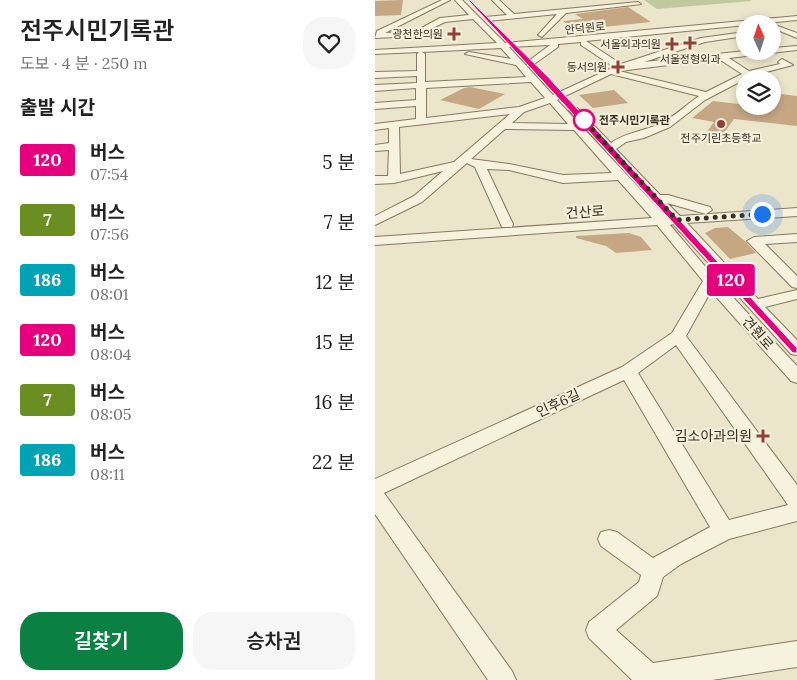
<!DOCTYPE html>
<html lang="ko">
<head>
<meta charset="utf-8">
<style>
  :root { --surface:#fff; --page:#f6f6f6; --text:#222; --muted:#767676; --accent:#0b8043 }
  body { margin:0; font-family:Lora,"Noto Sans KR",serif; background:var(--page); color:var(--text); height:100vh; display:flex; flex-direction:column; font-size:19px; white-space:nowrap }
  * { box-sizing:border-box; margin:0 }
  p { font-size:16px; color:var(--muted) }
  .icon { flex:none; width:28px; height:28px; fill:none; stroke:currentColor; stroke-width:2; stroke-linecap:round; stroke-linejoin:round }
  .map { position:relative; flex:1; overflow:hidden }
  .details { display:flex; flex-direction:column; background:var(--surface); width:375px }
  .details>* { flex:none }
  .badge { padding:0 10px; border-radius:4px; font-size:18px; line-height:32px }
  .needle { width:32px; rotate:357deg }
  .controls { position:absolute; left:361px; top:15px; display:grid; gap:10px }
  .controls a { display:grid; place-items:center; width:45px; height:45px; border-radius:50%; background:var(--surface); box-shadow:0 2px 8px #0003; font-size:25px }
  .you { position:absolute; width:25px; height:25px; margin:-12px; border:4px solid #fff; border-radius:50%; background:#1a73e8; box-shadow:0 0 0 8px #1a73e833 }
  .map>.badge { position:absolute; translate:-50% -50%; box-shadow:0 0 0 2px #fff }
  h2 { padding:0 20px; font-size:19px; line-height:45px }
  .round { display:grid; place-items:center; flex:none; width:52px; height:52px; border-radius:20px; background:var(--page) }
  .head { display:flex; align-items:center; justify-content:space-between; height:85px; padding:0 20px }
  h1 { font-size:24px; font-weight:600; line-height:38px }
  .action { display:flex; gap:10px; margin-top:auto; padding:10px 20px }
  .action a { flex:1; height:58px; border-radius:20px; background:var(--accent); color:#fff; font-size:20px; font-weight:600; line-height:58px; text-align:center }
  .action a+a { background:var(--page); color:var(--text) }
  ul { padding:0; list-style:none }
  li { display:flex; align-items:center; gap:15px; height:60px; padding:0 20px }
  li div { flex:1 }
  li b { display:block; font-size:19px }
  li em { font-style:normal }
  li .badge { min-width:55px; font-weight:700; text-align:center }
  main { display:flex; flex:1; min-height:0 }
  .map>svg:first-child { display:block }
  .green { fill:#bfc99f }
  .building { fill:#c6a784 }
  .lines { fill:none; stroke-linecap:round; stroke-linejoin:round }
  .minor-casing { stroke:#877960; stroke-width:2 }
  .minor { fill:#f6f2dd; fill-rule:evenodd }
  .line { fill:#e6007e; stroke:#fff }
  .walk { stroke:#393022; stroke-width:5; stroke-dasharray:0 9 }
  .poi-dot { fill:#904036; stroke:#f3efda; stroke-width:2 }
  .stop-dot { fill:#fff; stroke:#e6007e; stroke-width:2.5 }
  .labels { text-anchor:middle; stroke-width:4.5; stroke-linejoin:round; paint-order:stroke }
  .far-street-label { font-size:11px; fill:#393022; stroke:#f3efda }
  .far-poi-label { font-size:11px; fill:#393022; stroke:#f3efda; text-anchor:end }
  .far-stop-label { font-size:11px; font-weight:bold; fill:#393022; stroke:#f3efda; text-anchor:start }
  .street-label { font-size:14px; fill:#393022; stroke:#f3efda }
  .poi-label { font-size:14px; fill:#393022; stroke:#f3efda; text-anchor:end }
</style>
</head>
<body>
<main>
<section class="details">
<div class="head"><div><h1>전주시민기록관</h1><p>도보 · 4 분 · 250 m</p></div><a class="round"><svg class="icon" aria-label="heart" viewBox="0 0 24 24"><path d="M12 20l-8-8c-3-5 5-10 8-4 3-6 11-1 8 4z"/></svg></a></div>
<h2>출발 시간</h2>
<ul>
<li><span class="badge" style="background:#e6007e;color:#fff">120</span><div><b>버스</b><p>07:54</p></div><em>5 분</em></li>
<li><span class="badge" style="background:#6b8e23;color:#fff">7</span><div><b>버스</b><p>07:56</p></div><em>7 분</em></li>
<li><span class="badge" style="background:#00a3b4;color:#fff">186</span><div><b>버스</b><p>08:01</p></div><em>12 분</em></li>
<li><span class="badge" style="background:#e6007e;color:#fff">120</span><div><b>버스</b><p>08:04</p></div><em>15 분</em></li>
<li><span class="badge" style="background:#6b8e23;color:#fff">7</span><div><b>버스</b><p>08:05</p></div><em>16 분</em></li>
<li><span class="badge" style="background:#00a3b4;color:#fff">186</span><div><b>버스</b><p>08:11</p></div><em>22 분</em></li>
</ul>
<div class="action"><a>길찾기</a><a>승차권</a></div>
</section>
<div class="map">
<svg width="422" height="680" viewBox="0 0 422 680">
  <rect width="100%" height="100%" fill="#ebe5cb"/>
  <!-- green -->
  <path class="green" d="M269,0H374L377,1L282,9Z"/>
  <!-- building -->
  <path class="building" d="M28,0L26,15L0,16V1Z
    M253,7L276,22L199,30L188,21L208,19L200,14Z
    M95,87L130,94L104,109L65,100L89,88Z
    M239,90L253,103L218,108L204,95Z
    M398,93L422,96V126L359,119L341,144L325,141L339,122L317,118L338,101L398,108Z
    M353,227L371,242L381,253L355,259L330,233L340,228Z
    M254,233L266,237L277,250L241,253L231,246L201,238V236Z"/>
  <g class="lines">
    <defs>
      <path id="minor" d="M67,0H75L10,33L39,32L65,18L94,15L80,0H87L130,43L422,16V20L211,41L246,64L326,38L370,32V36L330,42L269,62L370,51H398V48L422,46V50L354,58L374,71L405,64L403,62L407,59L418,65L376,76L330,100L295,127L269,138L251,142L241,149L285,195H293L335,207L337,210L331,214L292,203L305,216L422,208V216L312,223L383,299L422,290V299L390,307L422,340V355L416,354L298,224L295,225L340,278L422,366V383L416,381L336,291L311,336L422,485V521L354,539L306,564L288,577L282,596L241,630L278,663L422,641V667L337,680H257L214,638L211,630L214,622L264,582L266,575L226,546L223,539L226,532L234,530L242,532L278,558L335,527L249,380L9,493L137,671L141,680H113L0,514V479L247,367L297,333L328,281L282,225L0,245V237L277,218L243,180L188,183L134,170L112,169L138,224L137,227H127L100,167L92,163L47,202L0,225V216L39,196L68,171L19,183L0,184V176H13L14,150L0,151V145L14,143V128L0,130V124L41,119V106L0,109V103L41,100V88L0,91V85L42,83V76L0,78V72L42,71V54L44,52L0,54V50L122,43L98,19L70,22L41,36L0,38L2,31ZM206,42V45L239,67L178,95L134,47L175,45L152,62V66L155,67L183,47V44ZM126,48L136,59L94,52L90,54L141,65L151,77L50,82V54L47,52ZM344,59L367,74L331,92L244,71ZM236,74L324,96C311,105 298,118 284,124C269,131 249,133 236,143L202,108L194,110L291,217L182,100ZM156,82L170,98L144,107L51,118V88ZM175,103L193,124L137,123L149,112ZM135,114L79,162L25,174L24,127ZM130,129L199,130L237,173L188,175L134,164L96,159ZM301,345L413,505L354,520L263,373Z
        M117,0H124L139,14L263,2L266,4L191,13L167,37L163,35L182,14L113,21L110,17L132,15Z
        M400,25L422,33V38L400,29Z
        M422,234V242L390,244L422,276V288L417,287L372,241L379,237Z"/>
    </defs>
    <!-- minor casing -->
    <use href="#minor" class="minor-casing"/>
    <!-- minor -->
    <use href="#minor" class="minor"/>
  </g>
  <!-- line -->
  <path class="line" d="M93,0H95L173,77L422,348V353H418Z"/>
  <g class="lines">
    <!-- walk -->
    <path class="walk" d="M209,120L204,115L302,220L387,214"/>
  </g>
  <!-- markers -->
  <g class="poi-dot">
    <path d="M76.5 26.5h5v5h5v5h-5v5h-5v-5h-5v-5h5z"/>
    <path d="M312.5 35.5h5v5h5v5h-5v5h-5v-5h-5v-5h5z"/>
    <path d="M294.5 36.5h5v5h5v5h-5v5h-5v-5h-5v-5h5z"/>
    <path d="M240.5 59.5h5v5h5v5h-5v5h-5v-5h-5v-5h5z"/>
    <circle cx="346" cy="124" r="5"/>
    <path d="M385.5 428.5h5v5h5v5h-5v5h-5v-5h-5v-5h5z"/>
  </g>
  <circle class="stop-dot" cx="209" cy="120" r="10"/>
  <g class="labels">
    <!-- far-street labels -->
    <g class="far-street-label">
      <text transform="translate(210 28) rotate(-6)" y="4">안덕원로</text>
    </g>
    <!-- far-poi labels -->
    <g class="far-poi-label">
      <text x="68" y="38">광천한의원</text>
      <text x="286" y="48">서울외과의원</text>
      <text x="315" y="63" text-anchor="middle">서울정형외과</text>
      <text x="232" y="71">동서의원</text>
      <text x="346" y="142" text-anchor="middle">전주기린초등학교</text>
    </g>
    <!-- far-stop labels -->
    <g class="far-stop-label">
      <text x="224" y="124">전주시민기록관</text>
    </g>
    <!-- street labels -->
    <g class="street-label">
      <text transform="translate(210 212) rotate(-4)" y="5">건산로</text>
      <text transform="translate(383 333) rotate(48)" y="5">견훤로</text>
      <text transform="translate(183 403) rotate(-25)" y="5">인후6길</text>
    </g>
    <!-- poi labels -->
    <g class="poi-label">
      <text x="377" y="441">김소아과의원</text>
    </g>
  </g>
</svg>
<div class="controls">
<a><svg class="needle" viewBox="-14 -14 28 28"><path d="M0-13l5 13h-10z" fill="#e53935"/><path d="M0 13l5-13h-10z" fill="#767676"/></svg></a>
<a><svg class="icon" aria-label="layers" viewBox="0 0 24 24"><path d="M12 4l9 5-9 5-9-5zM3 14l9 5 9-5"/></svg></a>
</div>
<div class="you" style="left:387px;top:214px"></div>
<b class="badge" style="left:356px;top:280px;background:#e6007e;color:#fff">120</b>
</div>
</main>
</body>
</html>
